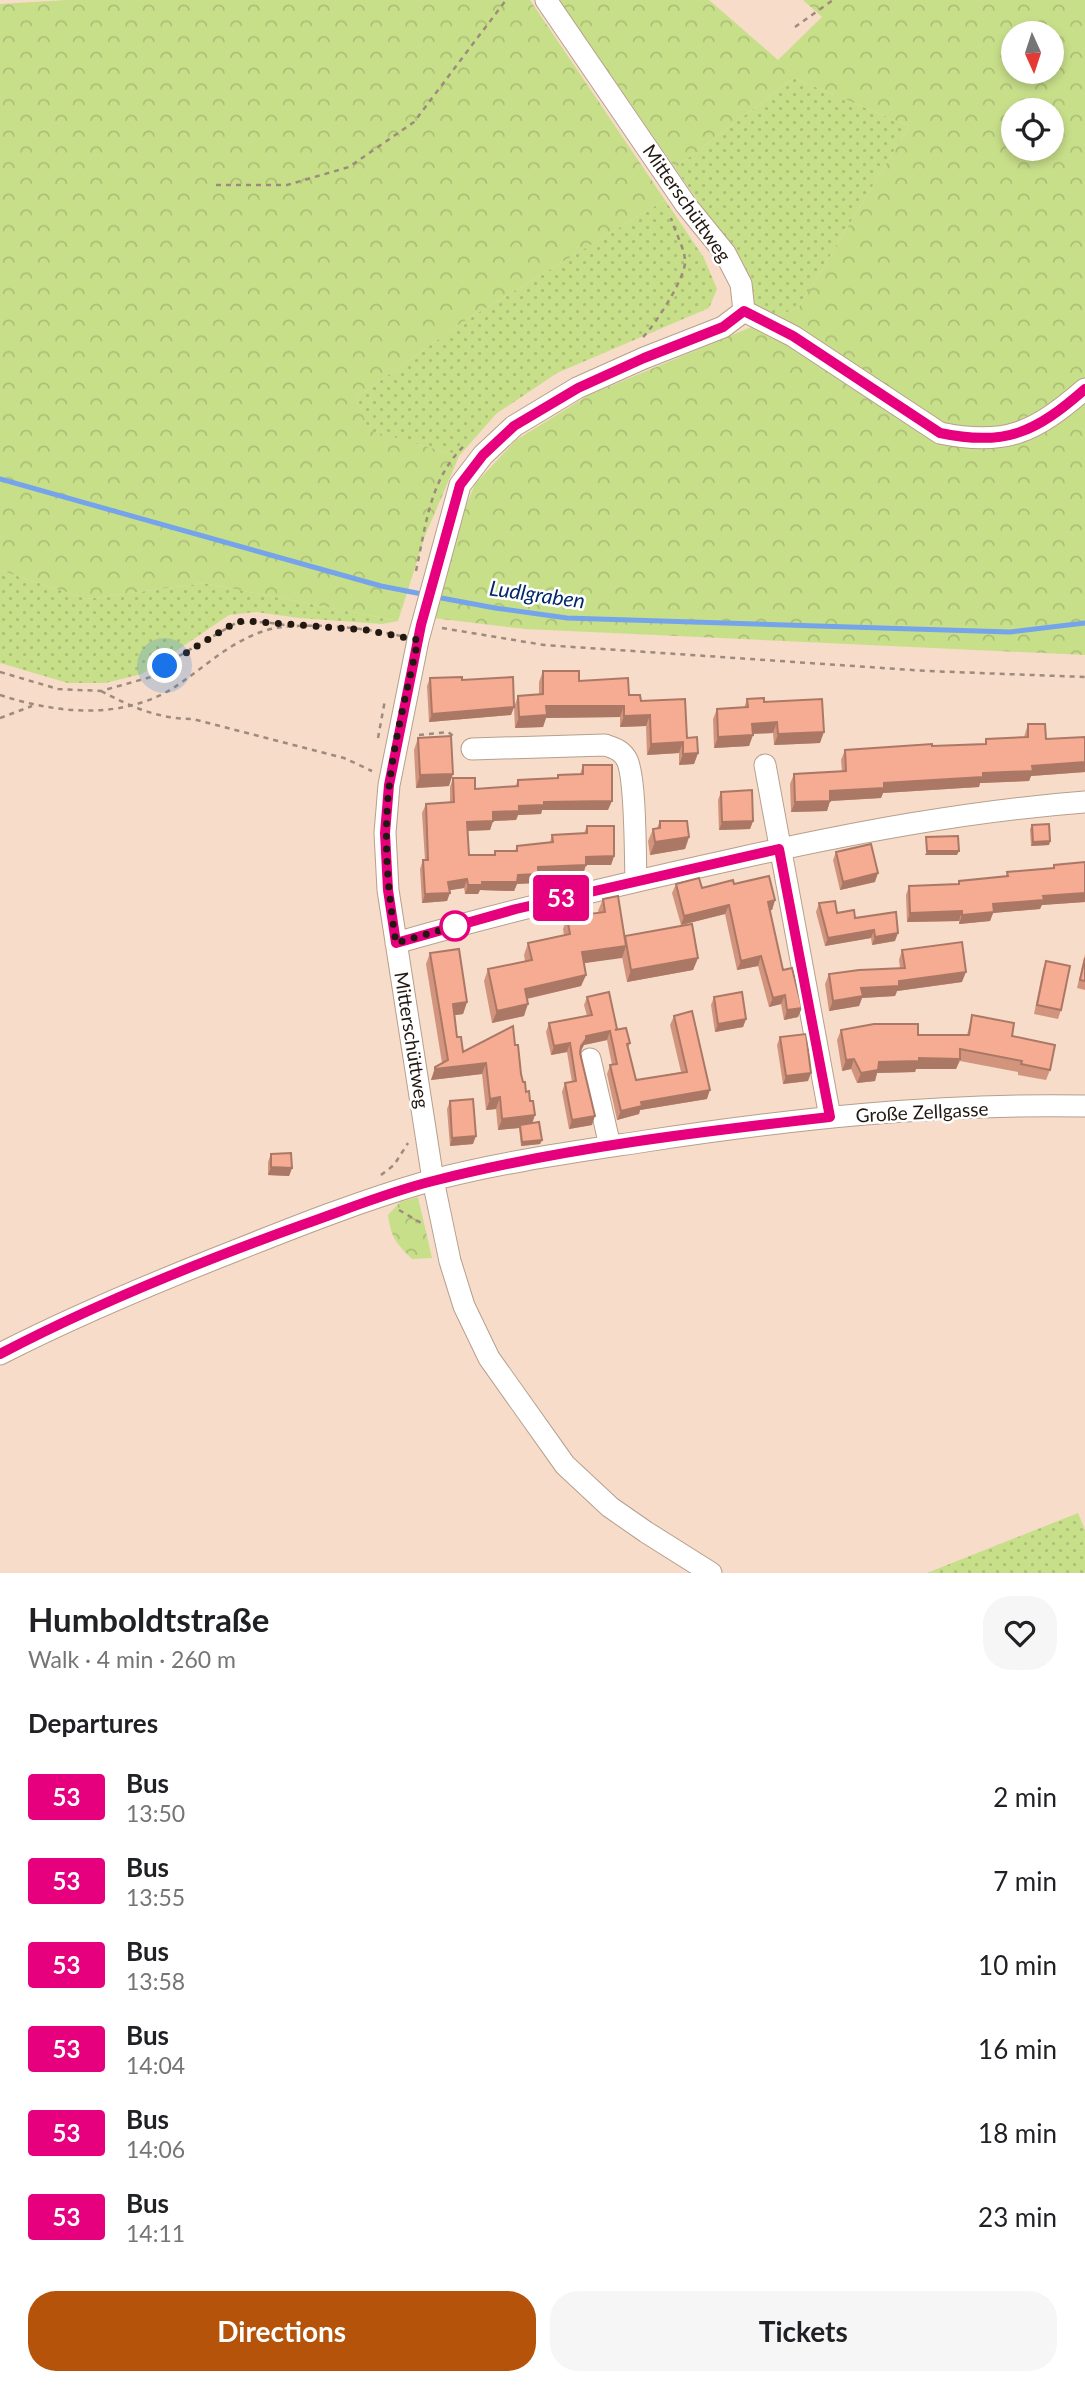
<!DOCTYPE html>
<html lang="en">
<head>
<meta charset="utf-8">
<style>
  :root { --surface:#fff; --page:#f6f6f6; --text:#202124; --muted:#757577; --accent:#b45309 }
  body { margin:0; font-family:Lato,sans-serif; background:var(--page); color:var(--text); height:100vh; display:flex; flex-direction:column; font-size:26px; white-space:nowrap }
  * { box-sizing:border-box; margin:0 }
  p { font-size:23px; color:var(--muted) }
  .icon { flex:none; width:38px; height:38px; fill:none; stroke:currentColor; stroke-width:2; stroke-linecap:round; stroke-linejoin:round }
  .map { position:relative; height:1573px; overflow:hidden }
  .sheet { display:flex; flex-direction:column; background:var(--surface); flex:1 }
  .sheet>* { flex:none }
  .badge { padding:0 14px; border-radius:5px; font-size:24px; line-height:46px }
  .needle { width:46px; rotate:177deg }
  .tools { position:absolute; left:1001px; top:21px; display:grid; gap:14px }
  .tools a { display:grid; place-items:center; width:63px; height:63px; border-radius:50%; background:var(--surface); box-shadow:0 4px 10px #0003; font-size:35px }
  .you { position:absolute; width:35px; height:35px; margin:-18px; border:5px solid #fff; border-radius:50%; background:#1a73e8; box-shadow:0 0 0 10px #1a73e833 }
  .map>.badge { position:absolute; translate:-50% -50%; box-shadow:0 0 0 4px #fff }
  h2 { padding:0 28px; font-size:26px; line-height:63px }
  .round { display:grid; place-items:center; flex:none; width:74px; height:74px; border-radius:28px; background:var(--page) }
  .head { display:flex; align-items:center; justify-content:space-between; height:119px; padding:0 28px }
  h1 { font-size:33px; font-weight:700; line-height:52px }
  .primary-button { display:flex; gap:14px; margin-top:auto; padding:14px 28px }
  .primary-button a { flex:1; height:80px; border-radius:28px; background:var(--accent); color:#fff; font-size:28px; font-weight:700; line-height:80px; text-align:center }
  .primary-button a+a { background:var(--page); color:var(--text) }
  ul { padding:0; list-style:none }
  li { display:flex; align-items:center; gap:21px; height:84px; padding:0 28px }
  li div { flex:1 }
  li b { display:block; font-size:26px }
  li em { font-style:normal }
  li .badge { min-width:77px; font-weight:700; text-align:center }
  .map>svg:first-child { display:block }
  .green { fill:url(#green-dots) }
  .forest { fill:url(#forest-crowns); fill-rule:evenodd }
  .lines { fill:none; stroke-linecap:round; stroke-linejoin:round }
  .stream { stroke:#75a4eb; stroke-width:5 }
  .minor-casing { stroke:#b79f8d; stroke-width:23 }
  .path { stroke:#9e8b7d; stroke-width:2.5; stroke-dasharray:5 5; stroke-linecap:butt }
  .minor { stroke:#fff; stroke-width:21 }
  .wall { fill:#d3947e }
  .shaded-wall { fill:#ac7866 }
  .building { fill:#f5ac92; stroke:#ac7866; stroke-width:2 }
  .line-casing { stroke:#fff; stroke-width:16 }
  .line { stroke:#e6007e; stroke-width:10 }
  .walk { stroke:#211811; stroke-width:7; stroke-dasharray:0 12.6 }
  .stop-dot { fill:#fff; stroke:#e6007e; stroke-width:3.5 }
  .labels { text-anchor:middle; stroke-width:5; stroke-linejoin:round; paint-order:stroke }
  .street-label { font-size:19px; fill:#211811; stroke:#fff }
  .water-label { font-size:21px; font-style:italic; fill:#002a68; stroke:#fff }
</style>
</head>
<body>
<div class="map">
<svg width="1085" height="1573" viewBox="0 0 1085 1573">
  <defs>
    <pattern id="green-dots" width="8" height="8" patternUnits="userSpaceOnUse" patternTransform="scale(1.75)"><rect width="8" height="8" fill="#c8df8a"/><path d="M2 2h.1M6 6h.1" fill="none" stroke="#acbf76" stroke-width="1.8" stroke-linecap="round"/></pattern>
    <pattern id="forest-crowns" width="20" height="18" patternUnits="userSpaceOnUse" patternTransform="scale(1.75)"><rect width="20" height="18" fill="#c8df8a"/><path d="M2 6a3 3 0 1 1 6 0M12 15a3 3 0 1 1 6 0" fill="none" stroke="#acbf76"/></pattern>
  </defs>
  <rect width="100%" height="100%" fill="#f6dcc9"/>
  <!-- green -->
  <path class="green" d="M794,78L909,126L799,307L778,316L753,308L732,250L675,168Z
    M665,200L704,258L717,289L709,308L557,373L496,414L459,456L368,430L356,398L461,323Z
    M0,570L87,599L204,583L398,621L382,624L299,618L256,612L229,615L142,674L105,683H68L0,663Z
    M1078,1513L1085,1530V1573H927Z"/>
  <!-- forest -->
  <path class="forest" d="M67,0H530L665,200L461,323L356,398L369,430L459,456L425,536L398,621L204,583L87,599L0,570V4Z
    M559,0H709L778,60L822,17L803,0H1085V655L525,629L433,618L455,532L475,484L516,440L589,395L799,307L909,126L794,78L675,168ZM1013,33H1052V72H1013ZM1013,110H1052V149H1013Z
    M418,1197L432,1258L412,1259C396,1243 391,1238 388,1215L400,1202Z"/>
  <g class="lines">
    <!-- stream -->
    <path class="stream" d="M0,479L381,586L427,595
      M436,597L495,608L567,618L1010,632L1085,623"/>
    <defs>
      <path id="minor" d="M546,0L686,205L725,253L741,284L744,311
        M744,311L793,336L940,433C1006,447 1035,432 1085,389
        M472,749L605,745C614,748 622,750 627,760C636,779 635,855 636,880
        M765,765L830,1117
        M396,943C508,911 621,884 735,859C851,833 967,811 1085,802
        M590,1059L610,1146
        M0,1354C76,1315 153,1283 232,1252C297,1226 363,1200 429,1181C500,1162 574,1152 646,1141C791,1119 939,1103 1085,1106
        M711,1573L646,1532L610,1507L565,1465L489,1358L464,1306L450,1261L433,1180L388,890L385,833L389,785L418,640L460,485L483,455L514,426L577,388L644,358L723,327L744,311"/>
    </defs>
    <!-- minor casing -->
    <use href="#minor" class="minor-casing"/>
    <!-- path -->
    <path class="path" d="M795,27L833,0
      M216,185H287L349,167L414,122L506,0
      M643,337C655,325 687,276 685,260C684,247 675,232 671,218
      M416,571C426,525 430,477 466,444
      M442,628L544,645L927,671L1085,677
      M0,672L58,689L101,691L151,677L179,656L236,623L264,622L285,625
      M101,691C131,707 159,719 193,719L344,758L372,771
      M0,695C55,713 118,720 170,690C202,670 227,643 264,631C297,620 367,628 401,636
      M0,718L32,706
      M419,735L448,732L456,738
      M378,738L385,700
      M381,1175L394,1165L408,1143
      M399,1210L423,1224"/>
    <!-- minor -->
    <use href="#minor" class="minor"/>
  </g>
  <!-- wall -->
  <path class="wall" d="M543,671L629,695L641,701L687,738L698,753L694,764L679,765V753L647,755L646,726L620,727V717L546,718L543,727L515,728L514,707L511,715L429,722L427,686L430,678L462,680L514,707L518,696L539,694V682Z
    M747,699L764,702L820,743L774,745L773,733L753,734L749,746L714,748L713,719L717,709L744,708Z
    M1028,724L1046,739L1085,737V772L1031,776L1029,781L980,783L979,787L883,793L881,798L830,801L827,811L791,812L790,784L794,774L842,771L841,760L845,750L985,744L986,739L1024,737Z
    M418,738L449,786L416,788L414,750Z
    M583,765L608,810H542L541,814L518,815L516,820L493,821L490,830L468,831L469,855H493L495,851H515L517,846L550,842L552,835L584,833L587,826L614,856L611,865H586L583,874L538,875L535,883L517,884L514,891L480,890L478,894H465L464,888L449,890L447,901L422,903L420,869L423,860H425L422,813L426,804L450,803V787L453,778L475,789L515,787L518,780L557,778L558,775L580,774Z
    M721,792L753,821L750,829L719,830L718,800Z
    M660,821L689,837L685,849L650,855L648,841L653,829L657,828Z
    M1032,825L1050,841L1049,845L1031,846L1030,829Z
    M836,852L875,882L840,890L833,860Z
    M1085,862V902L1041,905L1040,909L993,913L990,921L959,924V921L907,922L906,895L909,886L958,884L959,881L1006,877L1007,872L1053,869L1054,865Z
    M676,884L702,888L734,884L775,900L772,910H770L783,970L798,1017L784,1020L781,1004L769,1007L758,966L737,970L725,914L681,925L672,893Z
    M603,899L625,936L698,958L693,970L627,982L622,957L584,963L586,975L581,986L527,999L524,1016L492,1023L484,981L488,969L525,961L524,955L528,943L564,935L563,929L567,917L599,913L598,911Z
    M819,903L837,913L855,918L895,941L872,945L871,938L825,946L816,912Z
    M902,950L962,982L897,991L895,996L862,998L859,1006L829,1011L825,984L829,974L900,968L899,960Z
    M430,953L467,1002L463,1014L455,1015L457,1037L463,1052L515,1045L521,1074L532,1123L542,1140L540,1144L521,1146L519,1128L498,1130L496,1109L486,1110L482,1074L431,1080L435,1067L442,1063L426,964Z
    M1085,954V990L1077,988Z
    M1046,961L1061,1010L1058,1019L1034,1014L1043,969Z
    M587,997L630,1043L628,1048L636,1080L681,1072L670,1025L674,1016L707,1099L640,1110L639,1114L617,1120L607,1074L610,1065H612L607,1040L584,1045L581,1051L592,1125L569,1129L562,1092L565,1083L572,1082L567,1052L551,1055L546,1032L549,1023L587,1016L584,1005Z
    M714,997L746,1019L743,1027L715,1032L711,1005Z
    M972,1015L1012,1036L1050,1070L1046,1080L1018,1075V1072L960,1061L956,1069H916L915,1072L877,1073L875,1081L857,1083L851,1069L842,1071L837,1040L841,1030L918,1035H967Z
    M780,1037L808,1081L783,1084L777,1045Z
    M450,1101L473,1144L450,1146L447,1109Z
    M271,1154L292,1168L289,1176L268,1175V1162Z"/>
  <!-- shaded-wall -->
  <path class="shaded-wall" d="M546,706H624L620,717L546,718L543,727L515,728L519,717Z
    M514,707L511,715L429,722L432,714Z
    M650,715L646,726L620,727L624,716Z
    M777,722L773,733L748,734L752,724Z
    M824,732L820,743L774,745L778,734Z
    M753,735L749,746L714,748L718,737Z
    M683,742L679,753L647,755L651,744Z
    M698,753L694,764L679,765L683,754Z
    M1085,762V772L1031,776L1029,781L980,783L979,787L883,793L881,798L830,801L827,811L791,812L795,802L830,791L884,783L983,773L1032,766Z
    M453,774L449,786L416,788L420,775Z
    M612,801L608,810H542L541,814L518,815L516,820L493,821L490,830L464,831L467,822L493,812L519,806L544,802Z
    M753,821L750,829L719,830L722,822Z
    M689,837L685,849L650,855L655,842Z
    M1050,841L1049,845L1031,846L1033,842Z
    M927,851H959L957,855H925Z
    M614,856L611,865H586L583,874L538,875L535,883L517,884L514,891L480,890L478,894H465L468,885L538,867L586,857Z
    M878,873L875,882L840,890L843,882Z
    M467,879L464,888L445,891L448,882Z
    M450,893L447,901L422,903L425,894Z
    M1085,893V902L1042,905L1040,909L993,913L990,921L959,924L962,915L993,904L1043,896Z
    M775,900L772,910L765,911L768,902Z
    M729,905L725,914L681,925L684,916Z
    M962,911L959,921L907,922L910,913Z
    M874,930L871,938L825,946L828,938Z
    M898,933L895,941L872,945L875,937Z
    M626,946L622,958L578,964L582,952Z
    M761,956L758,966L737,970L741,961Z
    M698,958L693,970L627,982L631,970Z
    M966,972L962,982L897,991L895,996L862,998L859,1006L829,1011L833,1001L861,988L899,981Z
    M586,975L581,986L521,1000L525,989Z
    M785,995L781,1004L769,1007L773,998Z
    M467,1002L463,1014L449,1016L453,1004Z
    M528,1004L524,1016L492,1023L497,1011Z
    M802,1008L798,1017L784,1020L787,1010Z
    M746,1019L743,1027L715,1032L718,1024Z
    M610,1031L607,1040L584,1045L578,1055L586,1036Z
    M570,1043L567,1052L551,1055L554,1046Z
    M919,1058L960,1059L956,1069H916L915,1072L877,1073L875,1081L857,1083L861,1073L879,1062Z
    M854,1059L851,1069L842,1071L846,1060Z
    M486,1063L482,1074L431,1080L435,1069Z
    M811,1073L808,1081L783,1084L786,1076Z
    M710,1090L707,1099L640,1110L639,1114L617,1120L621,1111L641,1102Z
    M500,1097L496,1109L486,1110L490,1099Z
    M535,1115L531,1127L520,1125L519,1128L498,1130L502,1119Z
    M595,1116L592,1125L569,1129L572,1120Z
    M476,1136L473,1144L450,1146L452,1138Z
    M542,1140L540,1144L521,1146L522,1142Z
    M271,1167L292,1168L289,1176L268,1175Z"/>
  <!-- building -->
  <path class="building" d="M543,671H579V681L628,678L629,695H640L641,701L685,699L687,738L697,737L698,753L683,754V742L651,744L650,715L624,716V706H546L547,715L519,717L518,696L543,694Z
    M462,677V680L513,677L514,707L432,714L430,678Z
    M764,698V702L822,699L824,732L778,734L777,722L752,724L753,735L718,737L717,709L748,707L747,699Z
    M1028,724H1045L1046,739L1085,737V762L1032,766L1033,771L983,773V777L884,783V788L830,791V801L795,802L794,774L846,771L845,750L932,744V746L986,744V739L1028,737Z
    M451,736L453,774L420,775L418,738Z
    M583,765H612V801L544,802V805L519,806V811L493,812V821L467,822L469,855H495V851H517V846L553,842L552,835L587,833V826H614V856L586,857V865L538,867V874L518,875L517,882H482V885H468L467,879L448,882L450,893L425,894L423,860H428L426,804L454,802L453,778H475V789L518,786V780L558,778V775L583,774Z
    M752,790L753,821L722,822L721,792Z
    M660,821H687L689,837L655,842L653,829L660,828Z
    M1049,824L1050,841L1033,842L1032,825Z
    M958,836L959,851H927L926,837Z
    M871,844L878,873L843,882L836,852Z
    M1085,862V893L1043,896L1044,900L993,904L994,912L962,915V911L910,913L909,886L959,884V881L1008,876L1007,872L1054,868V865Z
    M769,876L775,900L768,902L783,970L792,968L802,1008L787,1010L785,995L773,998L761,956L741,961L729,905L684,916L676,884L699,878L702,888L733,880L734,884Z
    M618,896L626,946L582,952L586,975L525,989L528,1004L497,1011L488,969L532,960L528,943L570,934L567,917L605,912L603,899Z
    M835,901L837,913L854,910L855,918L896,912L898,933L875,937L874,930L828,938L819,903Z
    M692,924L698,958L631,970L625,936Z
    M962,942L966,972L899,981V986L861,988L863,996L833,1001L829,974L859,970L905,968L902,950Z
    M459,949L467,1002L453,1004L457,1037H461L463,1052L513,1026L515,1045H518L521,1074L523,1082H525L526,1092L529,1091L530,1101H533L535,1115L502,1119L500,1097L490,1099L486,1063L435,1069V1067L448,1060L430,953Z
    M1085,958V981L1080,980Z
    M1046,961L1070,966L1061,1010L1037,1005Z
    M609,992L617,1029L615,1030L626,1028L630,1043L627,1044L636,1080L687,1072L674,1016L692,1011L710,1090L641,1102L642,1106L621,1111L610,1065L617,1064L610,1031L586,1036V1039L581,1046L580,1053L595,1116L572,1120L565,1083L576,1081L570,1043L554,1046L549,1023L592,1015L587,997Z
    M742,992L746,1019L718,1024L714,997Z
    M972,1015L1014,1023L1012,1036L1055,1045L1050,1070L1021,1064L1022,1061L960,1049V1059L919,1058V1061L879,1062L878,1070L861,1073L854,1059L846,1060L841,1030L874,1024H918V1035H969Z
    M806,1034L811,1073L786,1076L780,1037Z
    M473,1099L476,1136L452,1138L450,1101Z
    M539,1122L542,1140L522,1142L520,1125Z
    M291,1153L292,1168L271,1167V1154Z"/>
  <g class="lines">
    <defs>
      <path id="line" d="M0,1354C97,1303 199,1262 302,1225C345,1210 388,1192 433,1181C563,1148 697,1132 830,1117L779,849L516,909L396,943L388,890L385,833L389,785L421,625L460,485L483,455L514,426L578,388L644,358L723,327L744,311L793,336L940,433C1006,447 1036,432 1085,389"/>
    </defs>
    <!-- line casing -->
    <use href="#line" class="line-casing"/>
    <!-- line -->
    <use href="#line" class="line"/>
    <!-- walk -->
    <path class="walk" d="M165,666L236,622L246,621L366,630L418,640C408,688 394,740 389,788C383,840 388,891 396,943L455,926"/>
  </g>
  <!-- markers -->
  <circle class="stop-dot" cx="455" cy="926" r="14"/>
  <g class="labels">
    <!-- street labels -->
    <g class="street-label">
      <text transform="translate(687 203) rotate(55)" y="7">Mitterschüttweg</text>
      <text transform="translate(412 1040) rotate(81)" y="7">Mitterschüttweg</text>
      <text transform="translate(922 1112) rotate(-3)" y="7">Große Zellgasse</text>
    </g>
    <!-- water labels -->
    <g class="water-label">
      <text transform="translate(537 595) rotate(8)" y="7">Ludlgraben</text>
    </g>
  </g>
</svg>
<div class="tools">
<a><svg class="needle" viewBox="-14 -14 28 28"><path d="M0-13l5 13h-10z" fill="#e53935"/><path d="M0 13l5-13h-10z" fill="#757577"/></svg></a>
<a><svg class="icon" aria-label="locate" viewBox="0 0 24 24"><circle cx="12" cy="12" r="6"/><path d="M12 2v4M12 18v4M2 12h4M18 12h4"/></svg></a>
</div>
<div class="you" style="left:165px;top:666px"></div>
<b class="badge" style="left:561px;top:898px;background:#e6007e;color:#fff">53</b>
</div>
<section class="sheet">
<div class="head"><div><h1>Humboldtstraße</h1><p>Walk · 4 min · 260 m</p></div><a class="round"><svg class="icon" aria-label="heart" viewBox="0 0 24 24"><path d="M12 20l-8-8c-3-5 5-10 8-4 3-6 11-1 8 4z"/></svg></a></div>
<h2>Departures</h2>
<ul>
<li><span class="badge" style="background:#e6007e;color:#fff">53</span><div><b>Bus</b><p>13:50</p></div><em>2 min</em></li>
<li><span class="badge" style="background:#e6007e;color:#fff">53</span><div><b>Bus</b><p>13:55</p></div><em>7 min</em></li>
<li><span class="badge" style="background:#e6007e;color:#fff">53</span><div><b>Bus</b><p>13:58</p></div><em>10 min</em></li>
<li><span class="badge" style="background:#e6007e;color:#fff">53</span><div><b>Bus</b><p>14:04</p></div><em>16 min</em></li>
<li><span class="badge" style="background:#e6007e;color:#fff">53</span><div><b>Bus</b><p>14:06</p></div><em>18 min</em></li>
<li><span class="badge" style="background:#e6007e;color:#fff">53</span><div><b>Bus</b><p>14:11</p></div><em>23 min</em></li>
</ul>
<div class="primary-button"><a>Directions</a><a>Tickets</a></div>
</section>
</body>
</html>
